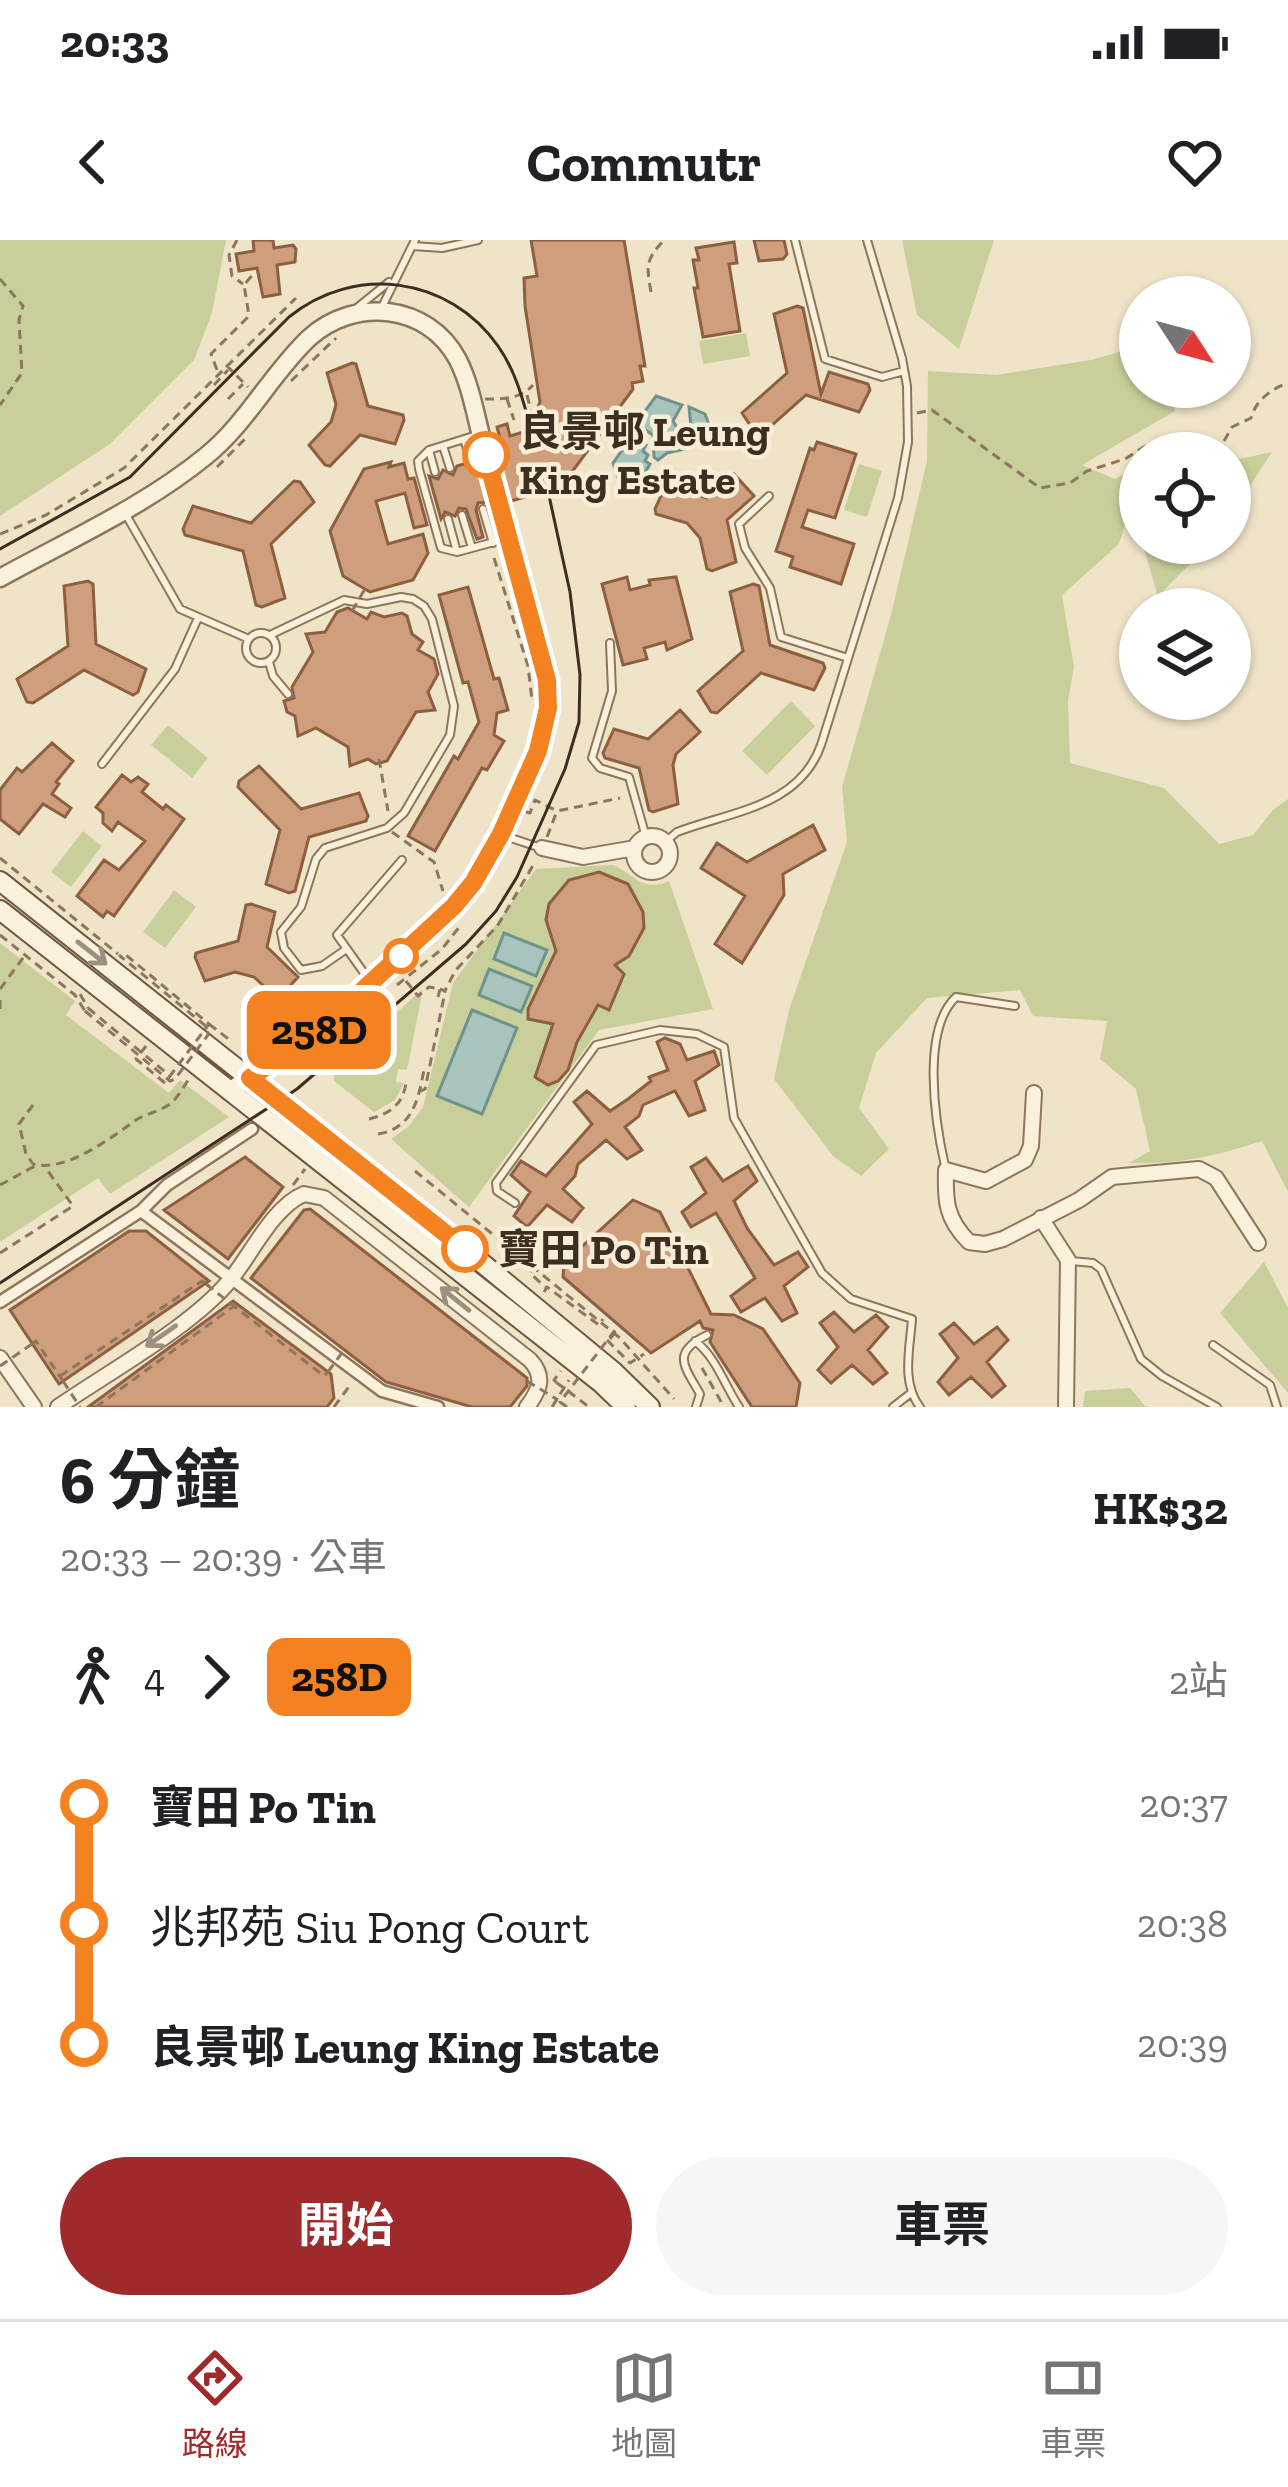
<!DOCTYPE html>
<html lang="zh-TW">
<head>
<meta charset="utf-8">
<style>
  :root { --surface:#fff; --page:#f6f6f6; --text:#202124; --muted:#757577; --line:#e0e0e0; --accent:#9e2a2b }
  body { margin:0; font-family:"Zilla Slab","Noto Sans TC",serif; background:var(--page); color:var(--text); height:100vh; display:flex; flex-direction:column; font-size:45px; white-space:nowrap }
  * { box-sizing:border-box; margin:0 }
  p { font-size:39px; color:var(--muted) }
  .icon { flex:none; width:66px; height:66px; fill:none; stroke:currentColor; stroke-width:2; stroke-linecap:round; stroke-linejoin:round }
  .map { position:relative; height:1167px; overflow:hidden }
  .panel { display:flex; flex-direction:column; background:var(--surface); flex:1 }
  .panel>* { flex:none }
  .badge { padding:0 24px; border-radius:18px; font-size:42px; line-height:78px }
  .needle { width:78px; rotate:126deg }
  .controls { position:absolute; left:1119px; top:36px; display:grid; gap:24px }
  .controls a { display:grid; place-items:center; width:132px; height:132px; border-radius:50%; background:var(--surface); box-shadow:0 3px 9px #0004; font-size:60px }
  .map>.badge { position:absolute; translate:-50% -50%; box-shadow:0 0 0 6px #fff }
  .legs { display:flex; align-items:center; gap:18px; height:132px; padding:0 60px; font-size:39px }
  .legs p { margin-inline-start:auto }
  .summary { display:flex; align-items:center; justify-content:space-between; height:204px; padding:0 60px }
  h1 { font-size:66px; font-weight:700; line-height:90px }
  .primary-button { display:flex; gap:24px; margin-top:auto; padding:24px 60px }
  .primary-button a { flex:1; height:138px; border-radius:72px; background:var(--accent); color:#fff; font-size:48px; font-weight:700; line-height:138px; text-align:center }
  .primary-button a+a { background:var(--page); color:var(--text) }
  ul { padding:0 60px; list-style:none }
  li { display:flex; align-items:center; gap:42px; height:120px; font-size:45px }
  li i { display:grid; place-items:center; width:18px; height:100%; margin:0 15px; background:currentColor }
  li i::after { content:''; width:30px; height:30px; margin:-15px; border:9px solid; border-radius:50%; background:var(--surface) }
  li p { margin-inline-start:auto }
  li:first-child i { background:linear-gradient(#0000 50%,currentColor 0) }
  li:last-child i { background:linear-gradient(currentColor 50%,#0000 0) }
  .status { display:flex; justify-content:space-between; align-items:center; height:84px; padding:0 60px; background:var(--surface); direction:ltr }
  .status svg { height:33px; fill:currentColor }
  header { display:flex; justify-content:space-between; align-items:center; height:156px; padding:0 60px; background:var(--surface); font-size:54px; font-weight:700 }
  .tabs { display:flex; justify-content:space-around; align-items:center; height:168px; border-top:3px solid var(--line); background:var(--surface); font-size:33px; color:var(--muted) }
  .tabs a { display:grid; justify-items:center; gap:6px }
  .tabs .selected { color:var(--accent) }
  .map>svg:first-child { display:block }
  .green { fill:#c9cf9b }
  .water { fill:#a9c4bc; stroke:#6f938a; stroke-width:3 }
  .building { fill:#cf9f7d; stroke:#8d5f41; stroke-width:3 }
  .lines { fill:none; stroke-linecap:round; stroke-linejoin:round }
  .tertiary-tunnel { stroke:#ccc0a6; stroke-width:16; stroke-dasharray:16 8; stroke-linecap:butt }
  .service-casing { stroke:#8d765c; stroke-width:10 }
  .pedestrian-casing { stroke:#8d765c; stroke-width:15 }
  .minor-casing { stroke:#8d765c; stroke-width:18 }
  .tertiary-casing { stroke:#8d765c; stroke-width:21 }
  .secondary-casing { stroke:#6f573f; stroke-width:22 }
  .path { stroke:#8d765c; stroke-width:3; stroke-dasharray:9 6; stroke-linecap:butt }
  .service { stroke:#faf1dc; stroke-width:6 }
  .pedestrian { stroke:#faf1dc; stroke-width:10 }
  .minor { stroke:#faf1dc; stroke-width:14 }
  .tertiary { stroke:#faf1dc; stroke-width:16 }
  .secondary { stroke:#faf1dc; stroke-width:18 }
  .tram { stroke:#3d2e20; stroke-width:3 }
  .path-bridge { stroke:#8d765c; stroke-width:3; stroke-dasharray:9 6; stroke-linecap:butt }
  .oneway { stroke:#9c907e }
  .line-1-casing { stroke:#fff; stroke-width:27 }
  .line-1 { stroke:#f58220; stroke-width:18 }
  .stop-1-dot { fill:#fff; stroke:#f58220; stroke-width:6 }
  .labels { text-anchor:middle; stroke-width:9; stroke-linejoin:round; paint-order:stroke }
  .stop-label { font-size:42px; font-weight:bold; fill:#3d2e20; stroke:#f7eed8; text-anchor:start }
</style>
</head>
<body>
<div class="status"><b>20:33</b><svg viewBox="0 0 49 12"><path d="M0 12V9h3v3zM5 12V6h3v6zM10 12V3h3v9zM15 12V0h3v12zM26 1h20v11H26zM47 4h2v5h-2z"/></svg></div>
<header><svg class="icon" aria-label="back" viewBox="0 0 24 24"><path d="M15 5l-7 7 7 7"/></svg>Commutr<svg class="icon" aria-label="heart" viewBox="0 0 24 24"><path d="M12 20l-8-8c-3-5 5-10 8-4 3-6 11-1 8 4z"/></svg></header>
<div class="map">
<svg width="1288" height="1167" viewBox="0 0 1288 1167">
  <rect width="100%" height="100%" fill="#f0e4c8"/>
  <!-- green -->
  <path class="green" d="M0,0H226L212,73L194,120L110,204L0,276Z
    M902,0H994L959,109L917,75Z
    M746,93L750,116L703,124L699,101Z
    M1140,106V147H1169L1175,171L1082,225L1115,239L1140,225V296L1130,267L1119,304L1062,355L1074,427L1068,461L1070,523L1164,548L1219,604L1253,595L1273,570L1288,559V952L1262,901C1217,916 1176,925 1129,923L1150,911L1136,849L1100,819L1107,781L1033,776L1020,750L927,758L876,813L859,868L889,909L861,936L833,916L774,839L789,770L847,602L842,547L891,375L927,221L928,131L996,135L1091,120Z
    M1272,212L1230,277V221Z
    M859,224L882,231L867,277L844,270Z
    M1142,303H1211L1158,356Z
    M791,461L815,486L767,535L742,511Z
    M168,485L208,518L192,538L151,505Z
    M83,591L102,606L71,647L51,632Z
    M613,625C635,634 641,653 669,641L713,769L599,790L469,967L391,899L409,886L423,867L453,743L536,629Z
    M174,650L196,667L165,708L143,692Z
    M0,703L75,761L66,775L169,853L180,840L229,877L110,954L98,938L0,1002Z
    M423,749L407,830L398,829L396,842L404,843L395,860L374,872L334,841V828Z
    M1264,1022L1288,1068V1153L1220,1073Z
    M1130,1148L1146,1167H1083L1085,1151Z"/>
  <!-- water -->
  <path class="water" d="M656,156L682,165L673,181L679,191L691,187L689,167L705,174L711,190L694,207L667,213L658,220L654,217L653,195L647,191L642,196L629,193Z
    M640,201L646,205L643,211L648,215L645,221L650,224L646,231L649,234L631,256L622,250L613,223L628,202L635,207Z
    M504,693L547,710L536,736L494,719Z
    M489,729L532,746L521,772L479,755Z
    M472,770L517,788L482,874L437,856Z"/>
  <!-- building -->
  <path class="building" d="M253,0H273L274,8L293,5L296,9L295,22L277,25L280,54L263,57L257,28L239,31L236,14L254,11Z
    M531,0H624L645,126H640L643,141L632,143L633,149L561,247L511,261L507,254L497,252L487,262L478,263L476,270L483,297L477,299L466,269L459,268L455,276L445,272L441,279L429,236L438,239L443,230L453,235L457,226L464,224L470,229L495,228L499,214L504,213L497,187L507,184L510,196L527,191L540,162L525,66L524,38L537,36Z
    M754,0H784L787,14L783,19L759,21Z
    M734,2L737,23L729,24L740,91L703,97L694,48H698L693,20H699L696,8Z
    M797,66L803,68L821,154L829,132L868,144L870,150L859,172L806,155L761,195L756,194L742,173L787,133L774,74Z
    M352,123L356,124L368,166L403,175L404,180L395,204L360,195L330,226L325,225L309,205L331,182L334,172L336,164L327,133Z
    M817,202L856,214L835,278L808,270L802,287L854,304L841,344L790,327L793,317L776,311L810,208L814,210Z
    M391,222L389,227L404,223L408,239L414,238L427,285L414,288L405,253L376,261L388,304L423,294L428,313L413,340L370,352L343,336L330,291L364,229Z
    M734,234L754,256L727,280L736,322L712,331L707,329L700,298L687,283L656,274L655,269L666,245L707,258Z
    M294,241L300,242L314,262L271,304L285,358L262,367L256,365L243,311L185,295L183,289L193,266L251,283Z
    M627,337L630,350L650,345L649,340L676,337L692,399L667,410L665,402L644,408L647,419L623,425L602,344Z
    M88,341L93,344L96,404L146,429L138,452L133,455L84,430L33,463L27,462L17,439L68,406L64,346Z
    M753,344L759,346L770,405L823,423L825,428L814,450L761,433L717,473L711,472L698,451L743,411L730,352Z
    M468,347L494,439L499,438L508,470L497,473L494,495L504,501L487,530L482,528L435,611L408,596L454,516L458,519L479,482L468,442L463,443L439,355Z
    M348,368L367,379L371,372L384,377L402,373L407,376L412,394L423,402L418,410L434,419L438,434L428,452L435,470L416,472L387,521L376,524L368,519L350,526L348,507L316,488L298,496L295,476L287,472L284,461L294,458L292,447L313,412L306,394L325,392L337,372Z
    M680,470L700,492L676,514L673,525L678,564L653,572L649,570L639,528L605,518L603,513L614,489L648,499Z
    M52,503L73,521L56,542L59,544L52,554L71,568L65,577L43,564L19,594L0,579V550L17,528L22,532Z
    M259,526L301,569L359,553L368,576L366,581L309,597L295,651L289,653L266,644L280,590L238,547L239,541Z
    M122,535L131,542L138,537L148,544L142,552L163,569L166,565L184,579L114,676L107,671L103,677L77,656L104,620L119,630L145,601L118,582L112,591L103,583V573L96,567Z
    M813,585L825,610L783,634L784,655L742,723L715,704L745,656L701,628L717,603L747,622Z
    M599,632L628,644L643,672L644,688L629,716L615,725L624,734L609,770L598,765L577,802L568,830L558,841L548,845L535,837L553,784L528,779V769L556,711L546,680L549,664L569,640Z
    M251,664L275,672L267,707L298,737L278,759L254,737L235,732L205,741L195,717L196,713L238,701L246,665Z
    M665,798L680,804L687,820L714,811L719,825L695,841L705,870L689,876L675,851L643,865L639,876L625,887L642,910L627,919L606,900L578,924L575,936L563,949L583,968L572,982L547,965L527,987L514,976L530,952L511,935L521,921L546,936L592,884L574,862L587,851L610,871L628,859L651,841L649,837L668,830L657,802Z
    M245,917L283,947L228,1019L164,970Z
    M706,918L723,941L748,926L757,941L734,961L747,988L774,1025L798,1012L808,1027L784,1046L797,1073L782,1081L765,1058L741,1072L731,1056L755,1038L716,973L691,987L682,972L706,953L691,927Z
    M633,960L660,972L711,1074L734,1075L763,1089L800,1143L796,1167H752L710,1102L713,1090L703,1088L700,1081L651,1113L563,1037L564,1023Z
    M310,969L527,1138V1146L510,1167H472L386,1142L251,1038L304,970Z
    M129,991H146L209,1041L59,1144L10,1070Z
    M233,1061L331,1134L334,1158L327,1167H88Z
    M834,1072L854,1092L876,1075L888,1087L868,1110L887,1133L873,1144L852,1125L831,1143L818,1130L838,1107L820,1083Z
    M954,1083L974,1104L997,1087L1008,1100L987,1122L1005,1146L992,1157L971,1137L949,1155L938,1142L958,1118L940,1094Z"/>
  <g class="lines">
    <!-- tertiary-tunnel -->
    <path class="tertiary-tunnel" d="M487,218L499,264"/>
    <defs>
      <path id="service" d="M795,0L825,119L882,137L904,131
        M413,6L442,8L478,0
        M358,67L389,42
        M382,67L415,0
        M480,194L429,210L418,221L419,229L441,308L457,312L505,299
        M464,199L471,222
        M443,206L450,228
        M429,210L435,232
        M769,256L739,284L745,308L770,348L781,397L848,418
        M483,269L493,303
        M125,273L180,369L249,399
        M462,275L472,308
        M448,279L457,312
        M246 408a15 15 0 1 1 30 0a15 15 0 1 1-30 0Z
        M270,395L344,360L367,364L401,357L413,359L424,366L432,379L454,466L450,495L404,573L387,588L325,608L316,619L301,667L281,692L284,708L301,730L322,726L345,710
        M610,403L612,451L592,518L600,528L629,537L646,597
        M269,422L273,436L288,454
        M102,524L175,429L198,378
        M505,596L538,607
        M665,602L677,592C732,571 799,567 821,505L898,258L908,202L907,146L902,118L867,0
        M369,740L337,695L402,620
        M945,926C935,882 921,790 956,757L1015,766
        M515,963L497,951L496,943L596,805L660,790L697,794L724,807L734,878L822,1033L851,1059L912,1079C910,1108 901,1143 920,1167
        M1071,1021L1093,1023L1101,1029L1141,1119L1162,1136L1217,1167
        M695,1101C716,1117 724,1144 739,1167
        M1213,1105L1270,1145L1277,1167
        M696,1167L700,1154C685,1127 670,1113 707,1095
        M893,1167L911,1153"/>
      <path id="pedestrian" d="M141,971L382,1151L438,1167
        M0,1062L141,971L167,945L252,889"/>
      <path id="minor" d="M634 614a18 18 0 1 1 36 0a18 18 0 1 1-36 0Z
        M542,608L583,617L635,608
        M1034,853L1031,906L1025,920L986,941L946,930C945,961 946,979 969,1002L985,1004L1003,999L1079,960L1112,937L1199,929L1216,938L1258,1003
        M1041,978L1068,1020L1066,1167
        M0,1118L34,1167
        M58,1167C110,1131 193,1086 231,1039C252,1013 273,967 304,954L324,958L530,1120C546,1137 539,1151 527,1167"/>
      <path id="tertiary" d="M0,338C69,300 145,266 206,216C247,183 271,134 309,98C354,57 428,63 458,120C473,150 477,186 487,218
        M229,851L317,791L401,716L463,655L501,594L538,511L549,454L544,422L499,264"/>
      <path id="secondary" d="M0,641L465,1009L613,1131L650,1167
        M0,670L601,1143L626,1167"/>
    </defs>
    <!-- service casing -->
    <use href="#service" class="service-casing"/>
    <!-- pedestrian casing -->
    <use href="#pedestrian" class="pedestrian-casing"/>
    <!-- minor casing -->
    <use href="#minor" class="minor-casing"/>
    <!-- tertiary casing -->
    <use href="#tertiary" class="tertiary-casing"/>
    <!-- secondary casing -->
    <use href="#secondary" class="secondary-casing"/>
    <!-- path -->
    <path class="path" d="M237,0L229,15L232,36L243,44
      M0,39L23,66L19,80L22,133L0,165
      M651,52C646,24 646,20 664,0
      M226,125L248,147
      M217,130L211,114L249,76L244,45L254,33
      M291,141L336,98
      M214,145L228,130
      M527,155L532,175
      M228,159L243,144
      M485,159C503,159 521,159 533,145
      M507,159L514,180
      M917,173L932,170L1040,248L1070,243L1087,231L1125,219L1150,203L1181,210L1224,201L1232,187L1251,178C1256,160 1271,149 1288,143
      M217,227L248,196
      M0,294L46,275L124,228L296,58
      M494,318L528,426L532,460
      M379,519L388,571
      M526,572L530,573L535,560L557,571L620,558
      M392,592L434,622L443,651
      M547,597L557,571
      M0,618L118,714
      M0,695L75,755L85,771
      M406,741L418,756L429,747L440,749L438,757
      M397,745L442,709L460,686
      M0,749L23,718
      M440,749L445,751L455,731L498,685L535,622
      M80,754L88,768
      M0,760V774
      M209,784L231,801
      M271,803L341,749
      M146,806L136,819L165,843L170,836
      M419,852L425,849L445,752
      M33,865L19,884L26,914L33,924C65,933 111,898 136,880C147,873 160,872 171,863C178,857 183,848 188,840
      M369,879C390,874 403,864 406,843
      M378,894C413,888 418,860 424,830
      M415,931L620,1098L674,1159
      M0,945L35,926
      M293,945L305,929
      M0,1013L73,966L45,927
      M536,1025L530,1033L545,1047
      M544,1052L547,1047L599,1085L603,1079
      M230,1063L324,1136L328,1132
      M610,1099L617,1090
      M607,1100L630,1123L644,1114
      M32,1104L36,1101L63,1141
      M702,1128L724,1167
      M60,1136L202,1041L206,1044
      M557,1143L554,1140L561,1131
      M568,1151L589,1167
      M96,1167L234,1066
      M334,1167L351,1144
      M552,1167L569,1140"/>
    <!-- service -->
    <use href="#service" class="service"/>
    <!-- pedestrian -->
    <use href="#pedestrian" class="pedestrian"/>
    <!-- minor -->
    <use href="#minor" class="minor"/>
    <!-- tertiary -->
    <use href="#tertiary" class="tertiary"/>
    <!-- secondary -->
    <use href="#secondary" class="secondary"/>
    <!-- tram -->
    <path class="tram" d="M0,309L130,237L289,77C354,24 449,36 498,106C515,130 522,157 530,185
      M0,1043L297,849L466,704L496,671L517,637L565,529L579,482L580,435L570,352L548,251"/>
    <!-- path-bridge -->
    <path class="path-bridge" d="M352,371L365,349
      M88,768L170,836L209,784L126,715
      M85,771L170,841L175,839L208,795L207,787L119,715
      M206,1044L230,1063
      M0,1126L32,1104
      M328,1132L344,1110
      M63,1141L80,1167
      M527,1141L558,1160
      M557,1143L567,1150
      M567,1167L560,1162L619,1085"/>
  </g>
  <!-- one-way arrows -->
  <defs><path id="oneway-shaft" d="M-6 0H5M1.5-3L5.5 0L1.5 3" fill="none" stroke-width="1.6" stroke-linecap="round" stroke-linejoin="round" transform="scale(3)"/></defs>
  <g class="oneway">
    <use href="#oneway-shaft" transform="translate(92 713) rotate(38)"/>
    <use href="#oneway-shaft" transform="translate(455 1059) rotate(-141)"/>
    <use href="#oneway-shaft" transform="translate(161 1096) rotate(145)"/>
  </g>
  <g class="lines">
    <defs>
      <path id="line-1" d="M465,1009L250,838L326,784L454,666L473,643L501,594L538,511L548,468L547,440L486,215"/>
    </defs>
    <!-- line-1 casing -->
    <use href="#line-1" class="line-1-casing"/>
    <!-- line-1 -->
    <use href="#line-1" class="line-1"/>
  </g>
  <!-- markers -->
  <g class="stop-1-dot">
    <circle cx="486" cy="215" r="21"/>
    <circle cx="401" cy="716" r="15"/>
    <circle cx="465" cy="1009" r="21"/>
  </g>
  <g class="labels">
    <!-- stop labels -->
    <g class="stop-label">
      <text x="519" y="206">良景邨 Leung<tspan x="519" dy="48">King Estate</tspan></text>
      <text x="498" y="1024">寶田 Po Tin</text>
    </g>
  </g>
</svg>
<div class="controls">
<a><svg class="needle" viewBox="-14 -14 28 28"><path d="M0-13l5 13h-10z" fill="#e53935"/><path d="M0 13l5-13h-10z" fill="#757577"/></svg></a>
<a><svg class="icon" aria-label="locate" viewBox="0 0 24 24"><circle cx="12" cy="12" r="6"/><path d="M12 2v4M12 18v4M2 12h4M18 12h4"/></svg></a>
<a><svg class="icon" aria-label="layers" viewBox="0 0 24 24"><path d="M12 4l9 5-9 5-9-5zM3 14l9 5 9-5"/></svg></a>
</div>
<b class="badge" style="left:319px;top:790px;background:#f58220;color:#111">258D</b>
</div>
<section class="panel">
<div class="summary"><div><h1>6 分鐘</h1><p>20:33 – 20:39 · 公車</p></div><b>HK$32</b></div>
<div class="legs"><svg class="icon" aria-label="walk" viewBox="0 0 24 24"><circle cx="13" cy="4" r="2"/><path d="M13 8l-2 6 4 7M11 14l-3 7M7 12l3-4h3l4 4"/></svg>4<svg class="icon" aria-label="forward" viewBox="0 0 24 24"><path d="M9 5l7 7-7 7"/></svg><b class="badge" style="background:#f58220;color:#111">258D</b><p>2站</p></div>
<ul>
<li><i style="color:#f58220"></i><b>寶田 Po Tin</b><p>20:37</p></li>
<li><i style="color:#f58220"></i><span>兆邦苑 Siu Pong Court</span><p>20:38</p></li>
<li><i style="color:#f58220"></i><b>良景邨 Leung King Estate</b><p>20:39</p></li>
</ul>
<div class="primary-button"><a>開始</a><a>車票</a></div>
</section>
<nav class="tabs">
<a class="selected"><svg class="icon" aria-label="directions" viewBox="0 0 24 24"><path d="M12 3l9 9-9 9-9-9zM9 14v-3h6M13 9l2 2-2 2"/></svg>路線</a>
<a><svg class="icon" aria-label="map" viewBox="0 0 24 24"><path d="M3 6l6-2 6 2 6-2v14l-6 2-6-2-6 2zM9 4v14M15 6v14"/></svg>地圖</a>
<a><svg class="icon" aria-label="tickets" viewBox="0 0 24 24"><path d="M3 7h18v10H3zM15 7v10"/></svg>車票</a>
</nav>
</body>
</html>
